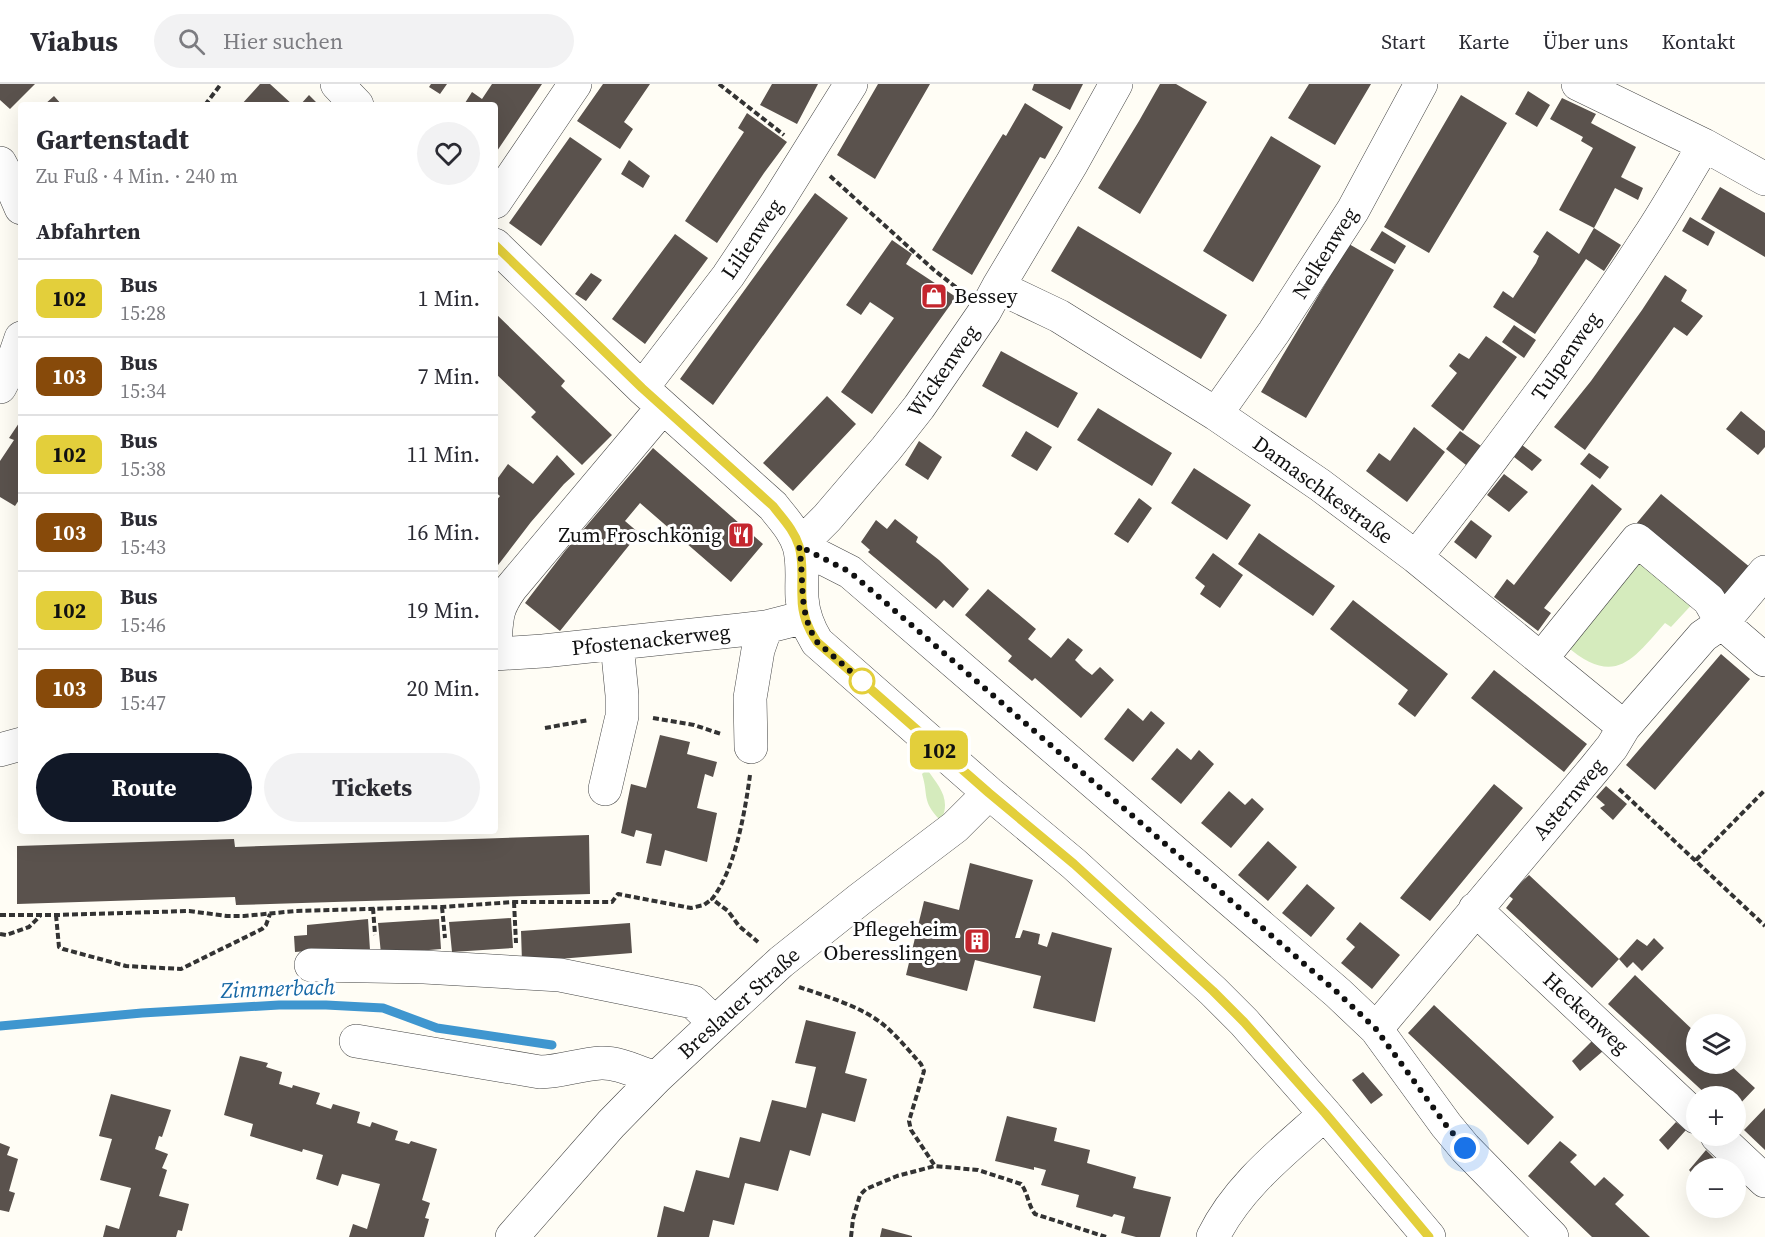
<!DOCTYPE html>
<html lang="de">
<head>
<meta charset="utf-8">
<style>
  :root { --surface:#fff; --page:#f2f2f3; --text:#2b2b33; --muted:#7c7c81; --line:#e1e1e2; --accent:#111827 }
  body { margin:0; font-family:"Source Serif 4",serif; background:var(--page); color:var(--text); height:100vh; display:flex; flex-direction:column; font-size:22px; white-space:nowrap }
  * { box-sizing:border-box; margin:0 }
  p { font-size:20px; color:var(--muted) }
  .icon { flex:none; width:33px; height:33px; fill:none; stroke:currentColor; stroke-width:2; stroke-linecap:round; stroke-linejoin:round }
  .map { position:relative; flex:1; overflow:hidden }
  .sheet { position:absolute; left:18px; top:18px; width:480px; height:732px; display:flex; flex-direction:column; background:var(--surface); border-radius:6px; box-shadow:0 6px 24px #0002 }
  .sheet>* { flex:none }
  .badge { padding:0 12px; border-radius:9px; font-size:21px; line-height:39px }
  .fabs { position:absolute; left:1686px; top:930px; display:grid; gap:12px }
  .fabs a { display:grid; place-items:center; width:60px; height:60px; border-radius:50%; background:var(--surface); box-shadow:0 6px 24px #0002; font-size:30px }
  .you { position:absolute; width:30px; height:30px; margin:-15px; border:4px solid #fff; border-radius:50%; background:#1a73e8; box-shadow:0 0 0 9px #1a73e833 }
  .map>.badge { position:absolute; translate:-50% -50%; box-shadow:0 0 0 3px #fff }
  h2 { padding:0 18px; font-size:22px; line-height:54px }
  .round { display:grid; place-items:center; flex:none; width:63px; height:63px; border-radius:32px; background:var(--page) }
  .summary { display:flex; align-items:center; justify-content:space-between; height:102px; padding:0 18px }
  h1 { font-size:28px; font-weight:700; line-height:45px }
  .primary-button { display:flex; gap:12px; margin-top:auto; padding:12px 18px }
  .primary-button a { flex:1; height:69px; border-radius:36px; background:var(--accent); color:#fff; font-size:24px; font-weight:700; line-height:69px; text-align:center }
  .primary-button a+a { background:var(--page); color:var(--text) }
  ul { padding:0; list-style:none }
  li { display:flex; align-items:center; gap:18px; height:78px; padding:0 18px; border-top:2px solid var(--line) }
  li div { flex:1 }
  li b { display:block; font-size:22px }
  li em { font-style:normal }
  li .badge { min-width:66px; font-weight:700; text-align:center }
  header { display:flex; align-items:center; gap:36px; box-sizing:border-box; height:84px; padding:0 30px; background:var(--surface); border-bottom:2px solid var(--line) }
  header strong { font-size:28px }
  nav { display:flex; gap:33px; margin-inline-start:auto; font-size:21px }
  .search { width:420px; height:54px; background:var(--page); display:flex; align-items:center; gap:15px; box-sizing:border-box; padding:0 21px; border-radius:33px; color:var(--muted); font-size:22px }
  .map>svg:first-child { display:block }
  .green { fill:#d5ebbd }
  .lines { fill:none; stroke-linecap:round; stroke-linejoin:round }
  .stream { stroke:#3f96cf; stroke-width:9 }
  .building { fill:#5a524d }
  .minor-casing { stroke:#444; stroke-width:34 }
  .path { stroke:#333; stroke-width:4; stroke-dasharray:6 3; stroke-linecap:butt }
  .minor { stroke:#fff; stroke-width:33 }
  .line-casing { stroke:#fff; stroke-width:14 }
  .line { stroke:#e3cf3b; stroke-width:9 }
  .walk { stroke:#111; stroke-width:6; stroke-dasharray:0 10.8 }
  .stop-dot { fill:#fff; stroke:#e3cf3b; stroke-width:3 }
  .labels { text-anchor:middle; stroke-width:6; stroke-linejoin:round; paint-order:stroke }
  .street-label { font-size:21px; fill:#111; stroke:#fff }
  .poi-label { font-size:21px; fill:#111; stroke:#fff; text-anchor:end }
  .water-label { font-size:22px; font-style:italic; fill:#1768a6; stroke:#fff }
</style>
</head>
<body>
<header>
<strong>Viabus</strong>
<div class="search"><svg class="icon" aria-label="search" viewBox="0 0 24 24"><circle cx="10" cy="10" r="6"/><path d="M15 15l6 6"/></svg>Hier suchen</div>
<nav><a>Start</a><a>Karte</a><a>Über uns</a><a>Kontakt</a></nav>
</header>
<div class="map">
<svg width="1765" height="1153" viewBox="0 0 1765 1153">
  <rect width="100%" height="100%" fill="#fffdf5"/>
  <!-- green -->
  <path class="green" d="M1634,475L1697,515L1671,543L1665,539C1631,578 1614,603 1565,561Z
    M927,685C938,702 951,713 942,735L940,736C921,716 929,712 922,690Z"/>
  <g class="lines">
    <!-- stream -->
    <path class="stream" d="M0,942L142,929L279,921H326L383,924L437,944L552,961"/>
  </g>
  <!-- building -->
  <path class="building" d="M0,0H35L10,25L0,16Z
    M260,0H270L293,21H241Z
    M431,0H447L440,10L429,3Z
    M492,0H542L495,70V21H468L465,19L472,8L482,15Z
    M603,0H650L624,38L633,45L620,65L577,37Z
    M772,0H818L797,40L760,21Z
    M878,0H930L875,95L837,71Z
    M1034,0H1083L1070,26L1032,6Z
    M1160,0H1176L1207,18L1140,130L1098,104L1139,37Z
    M1309,0H1371L1335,61L1288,34Z
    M1528,7L1550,21L1537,43L1515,30Z
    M309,11L319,21H300Z
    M1461,11L1507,39L1429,169L1384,143Z
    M54,12L62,21H44Z
    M1562,14L1596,30L1591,39L1636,63L1621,93L1643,104L1638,116L1615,104L1594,144L1621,161L1604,187L1586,175L1535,250L1493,223L1503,207L1513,214L1536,179L1539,172L1533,168L1547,147L1579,170L1594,144L1559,126L1593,64L1581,57L1583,53L1550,35Z
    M1025,19L1063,43L1045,75L1040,73L972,191L932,166L1003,50L1006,52Z
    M747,29L787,58L764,89L717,159L685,137L744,48L738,44Z
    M1271,52L1321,82L1253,198L1203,167Z
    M570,53L602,75L541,162L509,139Z
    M629,76L650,92L643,104L621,90Z
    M1720,103L1765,129V173L1701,135Z
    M815,109L848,134L713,321L680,295Z
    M1690,133L1715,148L1708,162L1682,147Z
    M1078,142L1227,231L1201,275L1051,187Z
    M1382,147L1406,162L1395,180L1370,166Z
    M675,150L708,174L645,260L612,235Z
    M892,156L912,170L906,180L956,213L872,330L841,308L894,234L870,218L861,231L846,221Z
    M1349,160L1394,186L1306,334L1261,308Z
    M591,189L602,196L586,217L575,210Z
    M1665,191L1687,206L1681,217L1703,232L1687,252L1674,243L1585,366L1554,343L1591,297L1642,226Z
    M495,229L565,297L561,302L612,351L582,381L531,333L536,328L495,289Z
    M1514,241L1536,256L1524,274L1502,258Z
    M1486,252L1517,273L1463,347L1431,322L1457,289L1449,282L1459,269L1469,275Z
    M1001,267L1078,309L1058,344L982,302Z
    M827,312L856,340L793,407L763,379Z
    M1098,324L1172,369L1152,402L1077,356Z
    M1741,327L1765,347V363L1758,371L1726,345Z
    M21,336V413L15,422L0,413V377L14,356L9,354Z
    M1414,343L1445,368L1407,418L1366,387L1379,369L1390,377Z
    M1026,347L1052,363L1037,387L1011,372Z
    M1460,347L1481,362L1466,381L1446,365Z
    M919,357L942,373L928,396L905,381Z
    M1522,361L1542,376L1532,387L1514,373Z
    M653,364L763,460L731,498L640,419L625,437L639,449L560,547L525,519L565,467Z
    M1589,369L1609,383L1600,395L1580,380Z
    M557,371L575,390L564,400L531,438L495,485V418L500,412L495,408V398L508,380L533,400Z
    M1194,384L1251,421L1227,456L1171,419Z
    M1504,390L1528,408L1509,428L1487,411Z
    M1592,400L1622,425L1544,524L1551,529L1538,547L1494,513L1507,495L1514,501Z
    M1661,410L1751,484L1726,515L1636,440Z
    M1139,414L1152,424L1128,459L1114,450Z
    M895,435L918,453L916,458L939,476L969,505L953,524L944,516L936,525L868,468L870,466L861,458L876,436L887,445Z
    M1471,436L1492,452L1476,475L1454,458Z
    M1259,449L1335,502L1313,532L1238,480Z
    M1213,469L1243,491L1220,524L1200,510L1205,502L1195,494Z
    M988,505L1036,545L1028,555L1051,574L1068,554L1083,566L1075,576L1083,584L1092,591L1100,583L1114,596L1081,634L1035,594L1032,597L1008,577L1012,572L965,531Z
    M1353,516L1448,590L1415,633L1398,620L1408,606L1330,545Z
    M1721,570L1750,595L1655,706L1626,681Z
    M1494,586L1587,660L1564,688L1471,614Z
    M1128,624L1143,637L1151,627L1165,639L1133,678L1104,655Z
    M660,651L690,658L687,670L717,678L713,693L705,690L697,724L717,729L707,778L665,766L661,782L646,779L652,750L636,746L634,753L621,749L631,700L646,704Z
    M1177,664L1191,676L1199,666L1214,680L1181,720L1151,695Z
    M1494,700L1523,724L1430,837L1400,814Z
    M1606,702L1627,720L1613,736L1600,724L1605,721L1596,713Z
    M1229,707L1245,721L1252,714L1264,725L1231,764L1201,739Z
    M589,751L590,810L236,821L235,813L17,820V762L234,755L235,763Z
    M1268,757L1297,783L1268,817L1238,791Z
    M970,779L1033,796L1015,854H1020L1023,846L1040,850L1038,860L1047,863L1052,848L1112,864L1095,938L1033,924L1041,892L975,876L967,907L906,891L924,817L959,826Z
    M1529,791L1619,875L1592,904L1506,824L1513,815L1508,811Z
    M1307,800L1335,824L1311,853L1282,829Z
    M511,834L513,864L452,868L449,838Z
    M368,835L370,866L309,871L308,867L295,868L294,852L307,851V841Z
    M439,835L441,865L381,870L378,839Z
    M1360,838L1400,871L1372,905L1341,879L1355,863L1346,855Z
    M630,839L632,869L522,878L521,847Z
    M1654,854L1664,864L1642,887L1633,878L1627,884L1619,875L1637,855L1647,862Z
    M1635,891L1696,949V980H1729L1755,1004L1736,1024V1012H1708L1608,920Z
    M1434,921L1554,1033L1528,1061L1408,949Z
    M806,936L856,948L845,989L867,995L855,1038L822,1029L810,1072L790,1066L778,1107L745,1099L734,1141L713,1136L709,1153H657L664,1122L684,1128L696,1086L729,1094L740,1053L760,1058L772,1016L806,1024L816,983L795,979Z
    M1594,955L1603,967L1580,987L1572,977Z
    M240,972L268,979L266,983L282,988L279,1000L292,1004L293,1001L320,1009L316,1020L331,1025L333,1020L360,1028L357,1039L370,1043L372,1038L398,1047L395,1056L409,1060L411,1057L437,1065L422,1116L430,1119L425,1134L429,1135L424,1153H349L353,1140L367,1145L380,1100L342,1090L338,1102L316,1095L323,1071L303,1065L302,1068L250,1052L253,1040L224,1031Z
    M1363,988L1383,1011L1371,1020L1352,996Z
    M111,1010L171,1026L162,1053L159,1052L155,1065L168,1070L162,1084L167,1086L159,1112L189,1120L182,1147L178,1146L176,1153H103L106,1141L119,1145L131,1104L100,1096L112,1055L99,1052Z
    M1765,1024V1066L1744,1046Z
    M1007,1032L1057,1044L1054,1057L1090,1066L1087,1079L1136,1093L1133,1104L1171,1113L1160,1153H1136L1121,1149L1125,1133L1114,1130L1112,1133L1076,1123L1079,1111L1041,1101L1046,1086L1034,1083V1086L995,1077Z
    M1676,1038L1686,1046L1668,1066L1659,1056Z
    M1560,1057L1577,1071L1570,1078L1595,1102L1604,1093L1624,1111L1615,1120L1650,1153H1592L1528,1092Z
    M0,1059L10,1063L7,1071L18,1075L9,1107L15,1109L9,1128L0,1126Z
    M1706,1066L1715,1075L1706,1084H1696V1094L1689,1086Z
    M882,1144L912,1152V1153H880Z"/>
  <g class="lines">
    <defs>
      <path id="minor" d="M337,0L357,21
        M1578,0L1704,61L1765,95
        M0,79L8,94L21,124
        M495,118L575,0
        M495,161L642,304L773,422C783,435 794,446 799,462C804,479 801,496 802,514C803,529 809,545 817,558L989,709L1074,780L1213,907L1244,938L1325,1030L1429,1153
        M998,203L1059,232L1216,330L1320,401L1416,473L1624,643
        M0,303L12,280L21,254
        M642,304L728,192L776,120L851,0
        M1216,330L1274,248L1353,126L1421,0
        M799,462L850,488L1338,909L1376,945L1446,1041L1465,1064L1552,1153
        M799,462L827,434L886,365L919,323L985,227L998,203L1072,79L1116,0
        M1416,473C1497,370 1576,265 1647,155C1667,125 1685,93 1704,61
        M495,558C497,533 496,525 511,504L663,323
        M495,570L543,567L740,546L766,543L805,533
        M1541,575L1637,456L1709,516L1722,539L1765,576
        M751,663L750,614L758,566L766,543
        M0,666L21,660
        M605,705L622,632V611L617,560
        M1475,825L1696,1033
        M311,881L424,883L560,891L693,918L715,939
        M1376,945L1595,684L1612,663L1624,643L1703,552L1722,539L1765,488
        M356,957L540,988C561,988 580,980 601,979C619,978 639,989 656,994
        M1717,1052L1765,1097
        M512,1153L611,1040L656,994L715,939L781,878L860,815L955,743L989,709
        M1213,1153C1238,1102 1284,1067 1325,1030"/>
    </defs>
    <!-- minor casing -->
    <use href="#minor" class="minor-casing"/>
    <!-- path -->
    <path class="path" d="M719,0L784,51
      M205,21L221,0
      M830,92L934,186L962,208
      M653,634L694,641L721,650
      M545,644L589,636
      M750,691C745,728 735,786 712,815L728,827L739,842L758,858
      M1619,705L1765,842
      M1696,776L1765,706
      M514,818L516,859
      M442,823L445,854
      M373,824L375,851
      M0,831H56L189,827L227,832H244L296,827L442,823L514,818H612L618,810L691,824L704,821L712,815
      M56,831L59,863L63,865L126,882L181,885L262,845L266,841L270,830
      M0,850L6,851L29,843L40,832
      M799,903C826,912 863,923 885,942C898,953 910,968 921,980L924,987L909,1037L911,1046L935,1082
      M851,1153L853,1135L860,1111L866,1105L897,1092L935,1082L978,1086L1021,1100C1028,1109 1028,1121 1035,1130L1106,1153"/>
    <!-- minor -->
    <use href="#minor" class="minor"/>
  </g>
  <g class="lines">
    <defs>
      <path id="line" d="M495,161L642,304L773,422C783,435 794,446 799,462C804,479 801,496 802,514C802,529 808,545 817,558L989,709L1074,780L1213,907L1244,938L1325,1029L1429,1153"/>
    </defs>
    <!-- line casing -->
    <use href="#line" class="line-casing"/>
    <!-- line -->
    <use href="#line" class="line"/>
    <!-- walk -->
    <path class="walk" d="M862,597L864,599L817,558C797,527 805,496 799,462L850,488L1338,909L1376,945L1446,1041L1465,1064"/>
  </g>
  <!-- icons -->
  <defs>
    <symbol id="shop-square" viewBox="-11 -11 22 22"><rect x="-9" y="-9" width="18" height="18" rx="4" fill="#c4262e" stroke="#fff"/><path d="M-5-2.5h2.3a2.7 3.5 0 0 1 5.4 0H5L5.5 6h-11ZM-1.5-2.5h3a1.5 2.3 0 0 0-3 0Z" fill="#fff"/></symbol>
    <symbol id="restaurant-square" viewBox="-11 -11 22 22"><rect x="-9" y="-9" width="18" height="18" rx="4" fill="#c4262e" stroke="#fff"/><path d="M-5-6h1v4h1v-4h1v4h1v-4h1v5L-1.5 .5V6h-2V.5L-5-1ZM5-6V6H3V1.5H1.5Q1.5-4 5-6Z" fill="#fff"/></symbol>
    <symbol id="building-square" viewBox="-11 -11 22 22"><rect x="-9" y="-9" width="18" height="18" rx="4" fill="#c4262e" stroke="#fff"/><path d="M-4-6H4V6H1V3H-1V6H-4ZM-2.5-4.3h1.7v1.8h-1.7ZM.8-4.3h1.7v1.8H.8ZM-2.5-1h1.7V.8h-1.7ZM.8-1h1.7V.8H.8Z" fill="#fff"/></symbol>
  </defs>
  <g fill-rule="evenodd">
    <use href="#shop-square" x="919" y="197" width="30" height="30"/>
    <use href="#restaurant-square" x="726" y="436" width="30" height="30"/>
    <use href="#building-square" x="962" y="842" width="30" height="30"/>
  </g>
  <!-- markers -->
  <circle class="stop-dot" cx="862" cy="597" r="12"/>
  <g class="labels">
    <!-- street labels -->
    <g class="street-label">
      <text transform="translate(752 155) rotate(-56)" y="7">Lilienweg</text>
      <text transform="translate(1325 169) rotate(-58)" y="7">Nelkenweg</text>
      <text transform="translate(1566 272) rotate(-55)" y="7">Tulpenweg</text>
      <text transform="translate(943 287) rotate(-55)" y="7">Wickenweg</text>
      <text transform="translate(1323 406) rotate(36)" y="7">Damaschkestraße</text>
      <text transform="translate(651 556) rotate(-6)" y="7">Pfostenackerweg</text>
      <text transform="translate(1569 715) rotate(-50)" y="7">Asternweg</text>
      <text transform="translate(739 919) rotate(-42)" y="7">Breslauer Straße</text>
      <text transform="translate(1586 929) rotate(43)" y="7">Heckenweg</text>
    </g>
    <!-- poi labels -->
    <g class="poi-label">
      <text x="954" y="219" text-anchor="start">Bessey</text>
      <text x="722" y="458">Zum Froschkönig</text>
      <text x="958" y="852">Pflegeheim<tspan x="958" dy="24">Oberesslingen</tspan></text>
    </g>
    <!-- water labels -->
    <g class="water-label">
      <text transform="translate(278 904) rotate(-2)" y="8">Zimmerbach</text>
    </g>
  </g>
</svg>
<div class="fabs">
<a><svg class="icon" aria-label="layers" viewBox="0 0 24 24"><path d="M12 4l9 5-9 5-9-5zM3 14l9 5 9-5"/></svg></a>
<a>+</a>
<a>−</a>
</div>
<div class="you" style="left:1465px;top:1064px"></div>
<b class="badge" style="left:939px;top:666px;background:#e3cf3b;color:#111">102</b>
<section class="sheet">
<div class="summary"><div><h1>Gartenstadt</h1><p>Zu Fuß · 4 Min. · 240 m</p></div><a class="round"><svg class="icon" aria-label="heart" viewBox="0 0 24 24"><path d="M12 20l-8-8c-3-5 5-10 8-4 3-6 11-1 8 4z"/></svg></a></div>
<h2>Abfahrten</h2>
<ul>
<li><span class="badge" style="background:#e3cf3b;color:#111">102</span><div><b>Bus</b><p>15:28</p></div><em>1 Min.</em></li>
<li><span class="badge" style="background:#874a0a;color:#fff">103</span><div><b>Bus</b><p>15:34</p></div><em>7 Min.</em></li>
<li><span class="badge" style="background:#e3cf3b;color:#111">102</span><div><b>Bus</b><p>15:38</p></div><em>11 Min.</em></li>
<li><span class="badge" style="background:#874a0a;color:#fff">103</span><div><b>Bus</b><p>15:43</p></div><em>16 Min.</em></li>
<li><span class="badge" style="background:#e3cf3b;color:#111">102</span><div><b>Bus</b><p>15:46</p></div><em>19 Min.</em></li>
<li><span class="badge" style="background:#874a0a;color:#fff">103</span><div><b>Bus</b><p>15:47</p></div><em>20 Min.</em></li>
</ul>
<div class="primary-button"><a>Route</a><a>Tickets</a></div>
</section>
</div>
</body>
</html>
